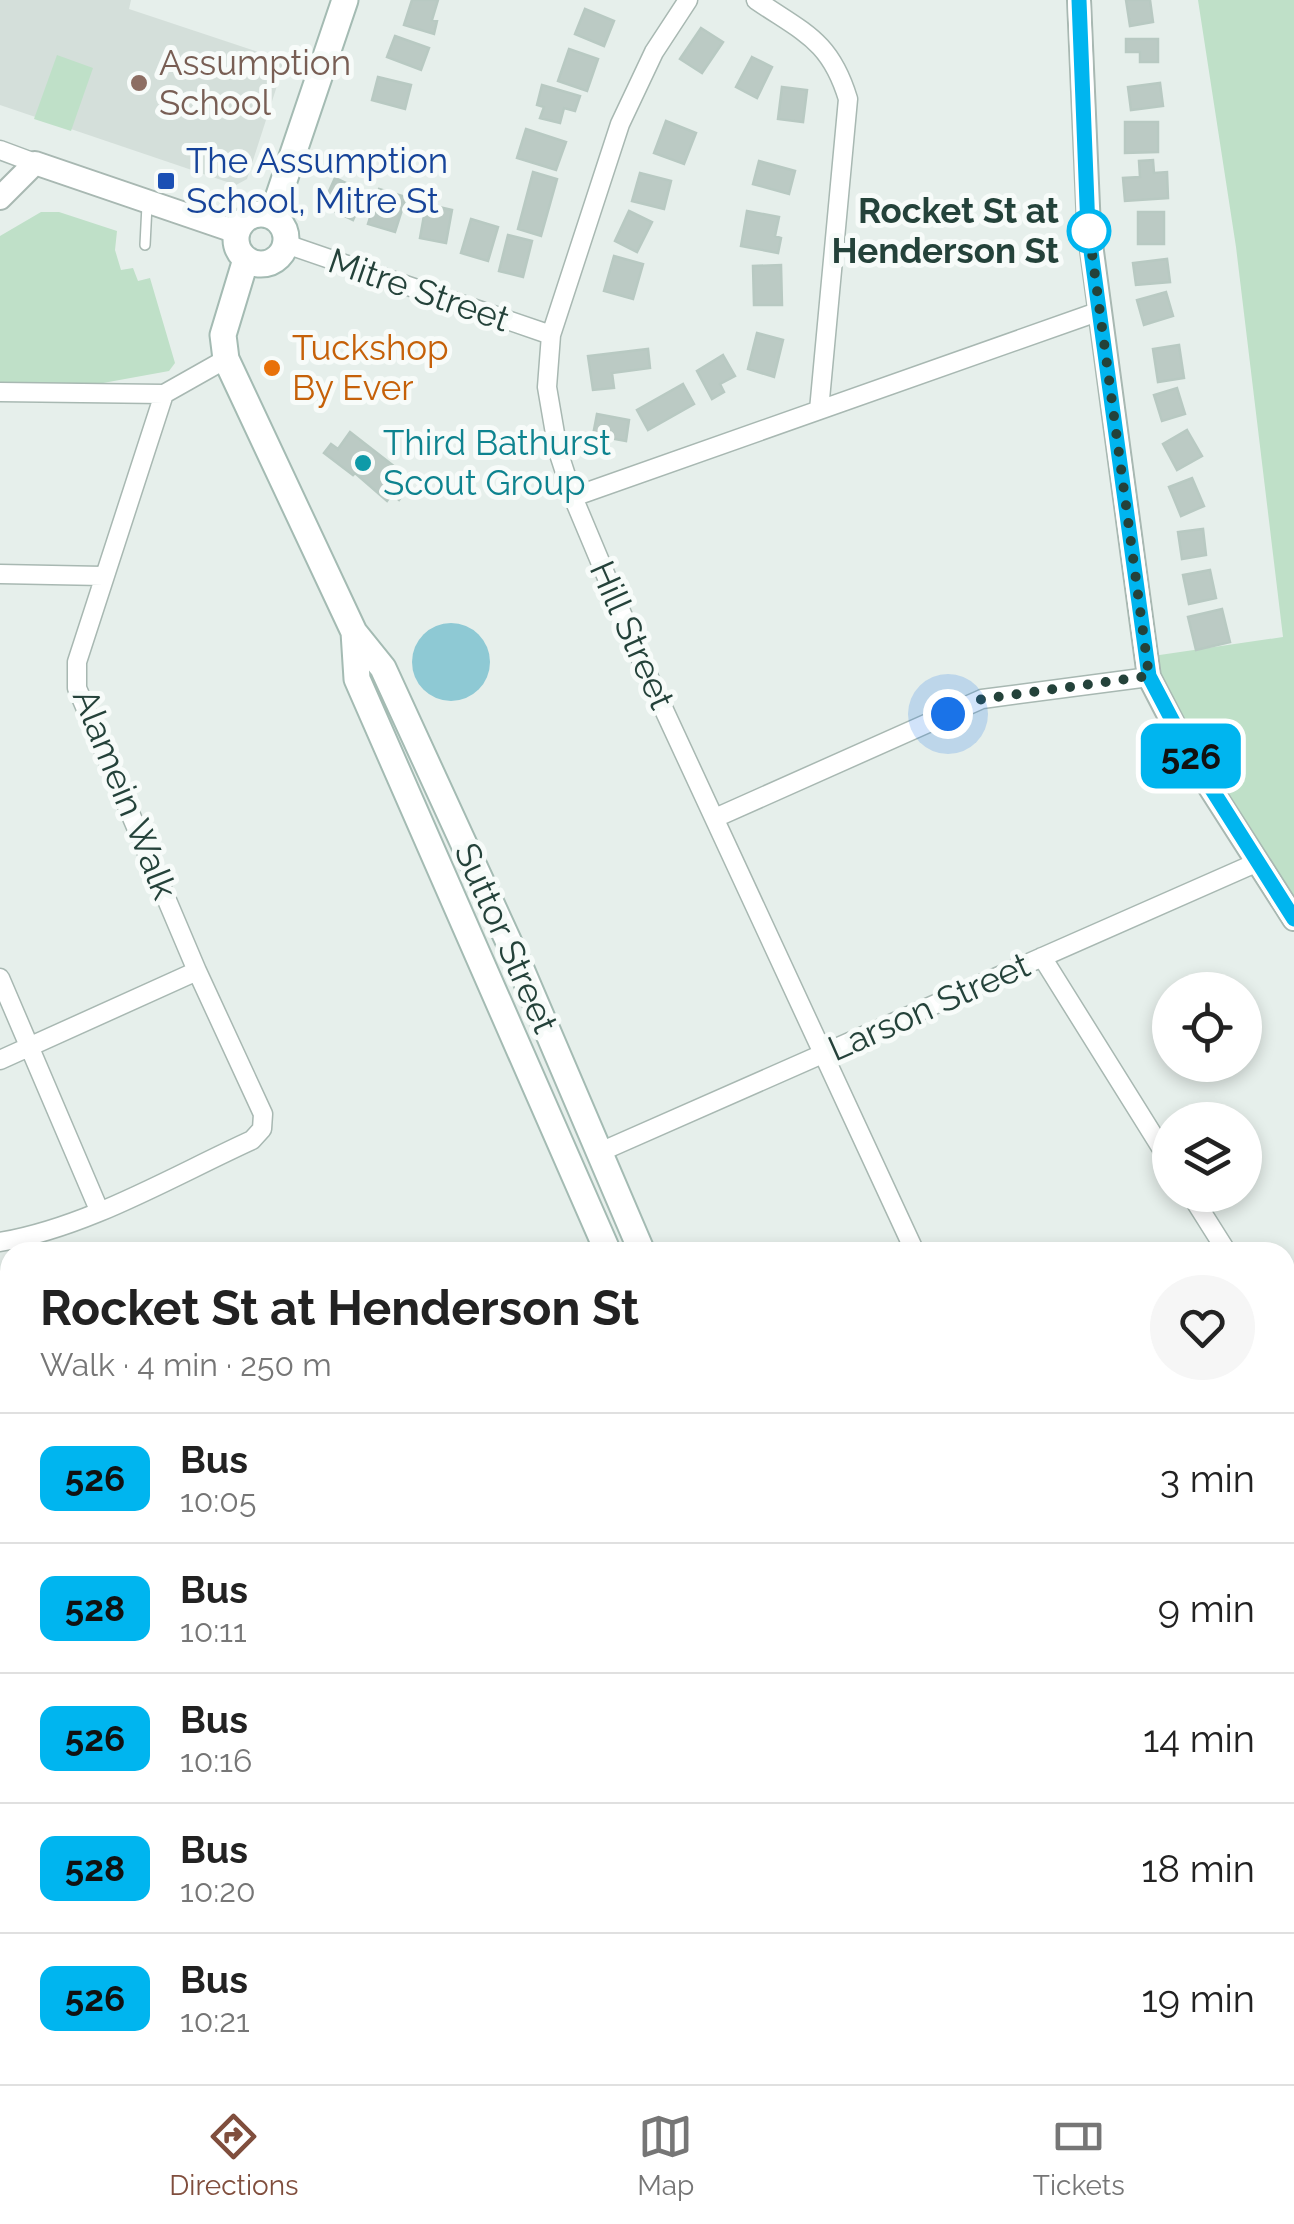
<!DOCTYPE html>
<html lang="en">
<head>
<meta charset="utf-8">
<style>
  :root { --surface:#fff; --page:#f6f6f6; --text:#222; --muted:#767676; --line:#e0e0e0; --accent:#804e3d }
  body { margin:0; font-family:Raleway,sans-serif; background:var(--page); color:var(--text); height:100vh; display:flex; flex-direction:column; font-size:38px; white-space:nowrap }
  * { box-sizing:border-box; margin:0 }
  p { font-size:32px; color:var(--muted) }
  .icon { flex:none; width:55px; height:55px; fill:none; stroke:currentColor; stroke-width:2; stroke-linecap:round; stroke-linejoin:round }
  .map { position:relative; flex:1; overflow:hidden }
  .sheet { position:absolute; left:0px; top:1242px; width:1295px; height:842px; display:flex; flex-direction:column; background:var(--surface); border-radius:30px 30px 0 0; box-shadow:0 5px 15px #0003 }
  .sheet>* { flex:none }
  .badge { padding:0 20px; border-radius:15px; font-size:35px; line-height:65px }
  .controls { position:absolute; left:1152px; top:972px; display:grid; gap:20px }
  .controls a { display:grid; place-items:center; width:110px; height:110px; border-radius:50%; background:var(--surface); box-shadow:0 5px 15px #0003; font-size:50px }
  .you { position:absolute; width:50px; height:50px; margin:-25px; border:8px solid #fff; border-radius:50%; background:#1a73e8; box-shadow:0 0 0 15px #1a73e833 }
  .map>.badge { position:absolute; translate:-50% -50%; box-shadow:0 0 0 5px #fff }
  .round { display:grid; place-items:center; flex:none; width:105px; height:105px; border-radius:52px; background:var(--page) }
  .summary { display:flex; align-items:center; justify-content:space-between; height:170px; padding:0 40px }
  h1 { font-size:48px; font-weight:700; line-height:75px }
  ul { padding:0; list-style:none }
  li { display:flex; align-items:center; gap:30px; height:130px; padding:0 40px; border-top:2px solid var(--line) }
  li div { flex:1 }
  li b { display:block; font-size:38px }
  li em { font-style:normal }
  li .badge { min-width:110px; font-weight:700; text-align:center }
  .tabs { display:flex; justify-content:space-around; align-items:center; height:140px; border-top:2px solid var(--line); background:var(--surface); font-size:28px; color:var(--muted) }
  .tabs a { display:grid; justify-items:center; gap:5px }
  .tabs .on { color:var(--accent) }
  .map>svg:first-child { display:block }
  .built { fill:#d4dfda }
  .green { fill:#bfe0c8 }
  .water { fill:#8ec9d4 }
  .building { fill:#bbcac4; stroke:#b8c9c2; stroke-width:2.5 }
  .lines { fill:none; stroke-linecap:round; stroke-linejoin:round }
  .service-casing { stroke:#a8b8b2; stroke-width:12 }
  .minor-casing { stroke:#a8b8b2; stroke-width:21 }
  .tertiary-casing { stroke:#a8b8b2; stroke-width:26 }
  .secondary-casing { stroke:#a4bbb3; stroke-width:29 }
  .service { stroke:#fff; stroke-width:9 }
  .minor { stroke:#fff; stroke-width:18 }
  .tertiary { stroke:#fff; stroke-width:22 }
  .secondary { stroke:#fff; stroke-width:25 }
  .line-casing { stroke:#fff; stroke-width:22 }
  .line { stroke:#00b5ef; stroke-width:15 }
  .walk { stroke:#24423a; stroke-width:10; stroke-dasharray:0 18 }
  .education-dot { fill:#8d6e63; stroke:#f7fbf9; stroke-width:4 }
  .transit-dot { fill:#1a4fb4; stroke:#f7fbf9; stroke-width:4 }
  .stop-dot { fill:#fff; stroke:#00b5ef; stroke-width:5 }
  .food-dot { fill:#e8710a; stroke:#f7fbf9; stroke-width:4 }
  .culture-dot { fill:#0f9aa8; stroke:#f7fbf9; stroke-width:4 }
  .labels { text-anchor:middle; stroke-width:10; stroke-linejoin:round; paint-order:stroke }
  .education-label { font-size:35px; fill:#785e54; stroke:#f7fbf9; text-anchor:start }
  .transit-label { font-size:35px; fill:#164399; stroke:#f7fbf9; text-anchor:start }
  .stop-label { font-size:35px; font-weight:bold; fill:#24423a; stroke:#f7fbf9; text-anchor:end }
  .street-label { font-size:35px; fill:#24423a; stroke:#f7fbf9 }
  .food-label { font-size:35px; fill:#c56008; stroke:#f7fbf9; text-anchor:start }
  .culture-label { font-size:35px; fill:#0d838f; stroke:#f7fbf9; text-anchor:start }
</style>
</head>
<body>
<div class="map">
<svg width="1294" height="2084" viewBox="0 0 1294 2084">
  <rect width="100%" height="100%" fill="#e6efeb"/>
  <!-- built -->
  <path class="built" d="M0,0H131L129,9L285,61L247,179L236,185L0,105Z"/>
  <!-- green -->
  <path class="green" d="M1198,0H1294V919L1146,657L1283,637L1236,247Z
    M57,55L93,68L71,131L34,119Z
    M41,212H59L117,231L115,250L121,270L133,268L138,281L150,278L175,363L169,371L103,383H0V236Z
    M1294,2010V2084H1211L1207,2075H1285V2014Z"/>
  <!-- water -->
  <path class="water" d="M412 662a39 39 0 1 1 78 0a39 39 0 1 1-78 0Z"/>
  <!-- building -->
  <path class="building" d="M412,0H438L432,20L437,21L434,34L404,25Z
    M1126,0H1150L1153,22L1130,26Z
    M585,9L614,21L604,46L575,34Z
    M701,28L723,42L702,73L680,59Z
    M395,36L429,48L421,70L387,57Z
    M1126,39H1158V62H1140V52H1126Z
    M569,49L598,59L587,91L558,81Z
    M752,57L772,67L757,98L736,87Z
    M378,77L411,85L405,109L372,100Z
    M1160,83L1163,106L1131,110L1128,87Z
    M542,85L580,96L575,111L564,108L560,123L540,118L544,107L537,105Z
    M782,87L807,90L803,122L778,119Z
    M666,121L696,133L684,164L654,153Z
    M1125,122H1158V152L1125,153Z
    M526,129L566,142L556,170L517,158Z
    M1153,160L1154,173L1167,172L1168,198L1125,201L1123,178L1140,177L1139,161Z
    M759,161L795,171L789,194L753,184Z
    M533,172L557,179L541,236L518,229Z
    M640,173L671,181L664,209L632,201Z
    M335,178L366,192L353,220L334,211L338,204L326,198Z
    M379,189L406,197L395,232L368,224Z
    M426,204L452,210L446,243L420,238Z
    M629,211L652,222L637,252L615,241Z
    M747,211L779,217L775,236L781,238L778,253L741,246Z
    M1138,212H1164V244H1138Z
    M471,219L498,227L488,261L461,253Z
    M508,235L532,241L523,277L499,271Z
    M614,256L643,264L633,299L604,291Z
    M1167,259L1170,282L1136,285L1133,263Z
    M781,265L782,305H754L753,266Z
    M1166,292L1173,316L1144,325L1137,300Z
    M757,333L783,340L774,377L748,369Z
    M1179,345L1184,378L1158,382L1153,349Z
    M648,349L650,368L612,373L614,388L593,390L588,356Z
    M723,355L735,376L720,384L724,392L712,399L697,371Z
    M683,384L694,404L648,430L637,410Z
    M1177,388L1185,414L1162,421L1154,395Z
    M597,414L629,420L626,441L593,435Z
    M1187,430L1202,456L1177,470L1163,444Z
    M350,432L413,481L399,500L392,494L387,501L355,473L353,475L324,453L331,444L338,449Z
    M1192,478L1204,506L1181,516L1169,487Z
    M1203,529L1206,555L1182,559L1178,532Z
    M1210,570L1216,598L1189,604L1183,575Z
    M1222,609L1230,642L1196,650L1188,617Z"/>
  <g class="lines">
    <defs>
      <path id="service" d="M145,245L147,205"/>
      <path id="minor" d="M688,0L654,52L620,124L551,335L547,387L558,451L573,497L646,671L915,1252
        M756,0C804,33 830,40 848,99L819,410
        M0,150L35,163
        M286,244L551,335
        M0,392L164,394L226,359
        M573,497L1100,311
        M0,574L103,576
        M715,818L982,699L1149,677
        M1042,957L1170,1162
        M0,978L99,1210
        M0,1060L197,971
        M600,1152L1258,862
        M1191,1195L1227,1252
        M0,1242C88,1227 171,1177 252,1140L262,1129L263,1114L197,971L77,688V662L164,394
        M1285,1446L1294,1445
        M0,1499L10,1523
        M1285,1704L1294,1703
        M0,1805L10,1790
        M410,2075L413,2084"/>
      <path id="tertiary" d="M1079,0L1089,229L1149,677L1191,758L1294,919
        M0,198L35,163L237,232
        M0,1879L10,1888
        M1285,2012L1294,2008
        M148,2075L152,2084
        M605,2075L609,2084
        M360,2084L381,2075
        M1121,2084L1140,2075"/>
      <path id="secondary" d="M236 239a25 25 0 1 1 50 0a25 25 0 1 1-50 0Z
        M272,216L345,0
        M246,259L223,335L226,359L354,632L383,668L518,962L642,1252
        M354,632L357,679L608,1252
        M965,2075L971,2084
        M988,2075L993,2084"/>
    </defs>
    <!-- service casing -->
    <use href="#service" class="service-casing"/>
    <!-- minor casing -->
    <use href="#minor" class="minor-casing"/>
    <!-- tertiary casing -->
    <use href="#tertiary" class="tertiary-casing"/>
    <!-- secondary casing -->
    <use href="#secondary" class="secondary-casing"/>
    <!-- service -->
    <use href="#service" class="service"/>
    <!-- minor -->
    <use href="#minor" class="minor"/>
    <!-- tertiary -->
    <use href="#tertiary" class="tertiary"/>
    <!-- secondary -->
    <use href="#secondary" class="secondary"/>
  </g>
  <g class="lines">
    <defs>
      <path id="line" d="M1079,0L1088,229L1149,676L1192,758L1294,919"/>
    </defs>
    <!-- line casing -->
    <use href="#line" class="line-casing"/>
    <!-- line -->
    <use href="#line" class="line"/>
    <!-- walk -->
    <path class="walk" d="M948,714L982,699L1149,676L1089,231"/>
  </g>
  <!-- markers -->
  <circle class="education-dot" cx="139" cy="83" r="10"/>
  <rect class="transit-dot" x="156" y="171" width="20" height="20" rx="5"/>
  <circle class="stop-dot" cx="1089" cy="231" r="20"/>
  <circle class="food-dot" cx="272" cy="368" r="10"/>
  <circle class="culture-dot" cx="363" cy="463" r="10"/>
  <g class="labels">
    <!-- education labels -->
    <g class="education-label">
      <text x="159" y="75">Assumption<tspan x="159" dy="40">School</tspan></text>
    </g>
    <!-- transit labels -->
    <g class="transit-label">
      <text x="186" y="173">The Assumption<tspan x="186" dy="40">School, Mitre St</tspan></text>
    </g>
    <!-- stop labels -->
    <g class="stop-label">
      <text x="1059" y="223">Rocket St at<tspan x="1059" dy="40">Henderson St</tspan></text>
    </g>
    <!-- street labels -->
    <g class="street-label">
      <text transform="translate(419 290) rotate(19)" y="12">Mitre Street</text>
      <text transform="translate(632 635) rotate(66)" y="12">Hill Street</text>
      <text transform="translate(125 794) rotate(68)" y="12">Alamein Walk</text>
      <text transform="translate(506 938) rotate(66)" y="12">Suttor Street</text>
      <text transform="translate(929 1007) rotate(-24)" y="12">Larson Street</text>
    </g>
    <!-- food labels -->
    <g class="food-label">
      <text x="292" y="360">Tuckshop<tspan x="292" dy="40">By Ever</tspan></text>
    </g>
    <!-- culture labels -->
    <g class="culture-label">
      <text x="383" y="455">Third Bathurst<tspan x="383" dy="40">Scout Group</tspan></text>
    </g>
  </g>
</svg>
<div class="controls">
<a><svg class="icon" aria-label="locate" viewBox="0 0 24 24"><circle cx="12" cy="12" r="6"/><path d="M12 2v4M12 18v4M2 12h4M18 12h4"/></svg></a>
<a><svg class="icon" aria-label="layers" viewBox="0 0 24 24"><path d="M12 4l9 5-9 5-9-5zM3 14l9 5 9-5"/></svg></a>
</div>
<div class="you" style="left:948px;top:714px"></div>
<b class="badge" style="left:1191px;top:756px;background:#00b5ef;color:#111">526</b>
<section class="sheet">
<div class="summary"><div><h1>Rocket St at Henderson St</h1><p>Walk · 4 min · 250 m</p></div><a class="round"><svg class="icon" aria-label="heart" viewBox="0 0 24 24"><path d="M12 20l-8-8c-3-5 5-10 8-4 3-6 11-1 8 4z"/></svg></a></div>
<ul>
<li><span class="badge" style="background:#00b5ef;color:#111">526</span><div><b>Bus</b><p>10:05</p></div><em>3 min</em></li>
<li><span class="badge" style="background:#00b5ef;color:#111">528</span><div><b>Bus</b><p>10:11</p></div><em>9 min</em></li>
<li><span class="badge" style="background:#00b5ef;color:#111">526</span><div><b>Bus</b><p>10:16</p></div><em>14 min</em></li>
<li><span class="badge" style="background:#00b5ef;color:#111">528</span><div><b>Bus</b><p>10:20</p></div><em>18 min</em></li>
<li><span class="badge" style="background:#00b5ef;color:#111">526</span><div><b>Bus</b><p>10:21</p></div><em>19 min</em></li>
</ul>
</section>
</div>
<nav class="tabs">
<a class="on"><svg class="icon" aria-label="directions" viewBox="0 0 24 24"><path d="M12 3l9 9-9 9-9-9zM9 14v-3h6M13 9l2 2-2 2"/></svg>Directions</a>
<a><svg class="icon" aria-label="map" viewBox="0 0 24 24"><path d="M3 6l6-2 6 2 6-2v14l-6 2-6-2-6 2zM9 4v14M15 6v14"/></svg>Map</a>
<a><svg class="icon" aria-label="tickets" viewBox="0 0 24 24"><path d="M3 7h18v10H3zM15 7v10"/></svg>Tickets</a>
</nav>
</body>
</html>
